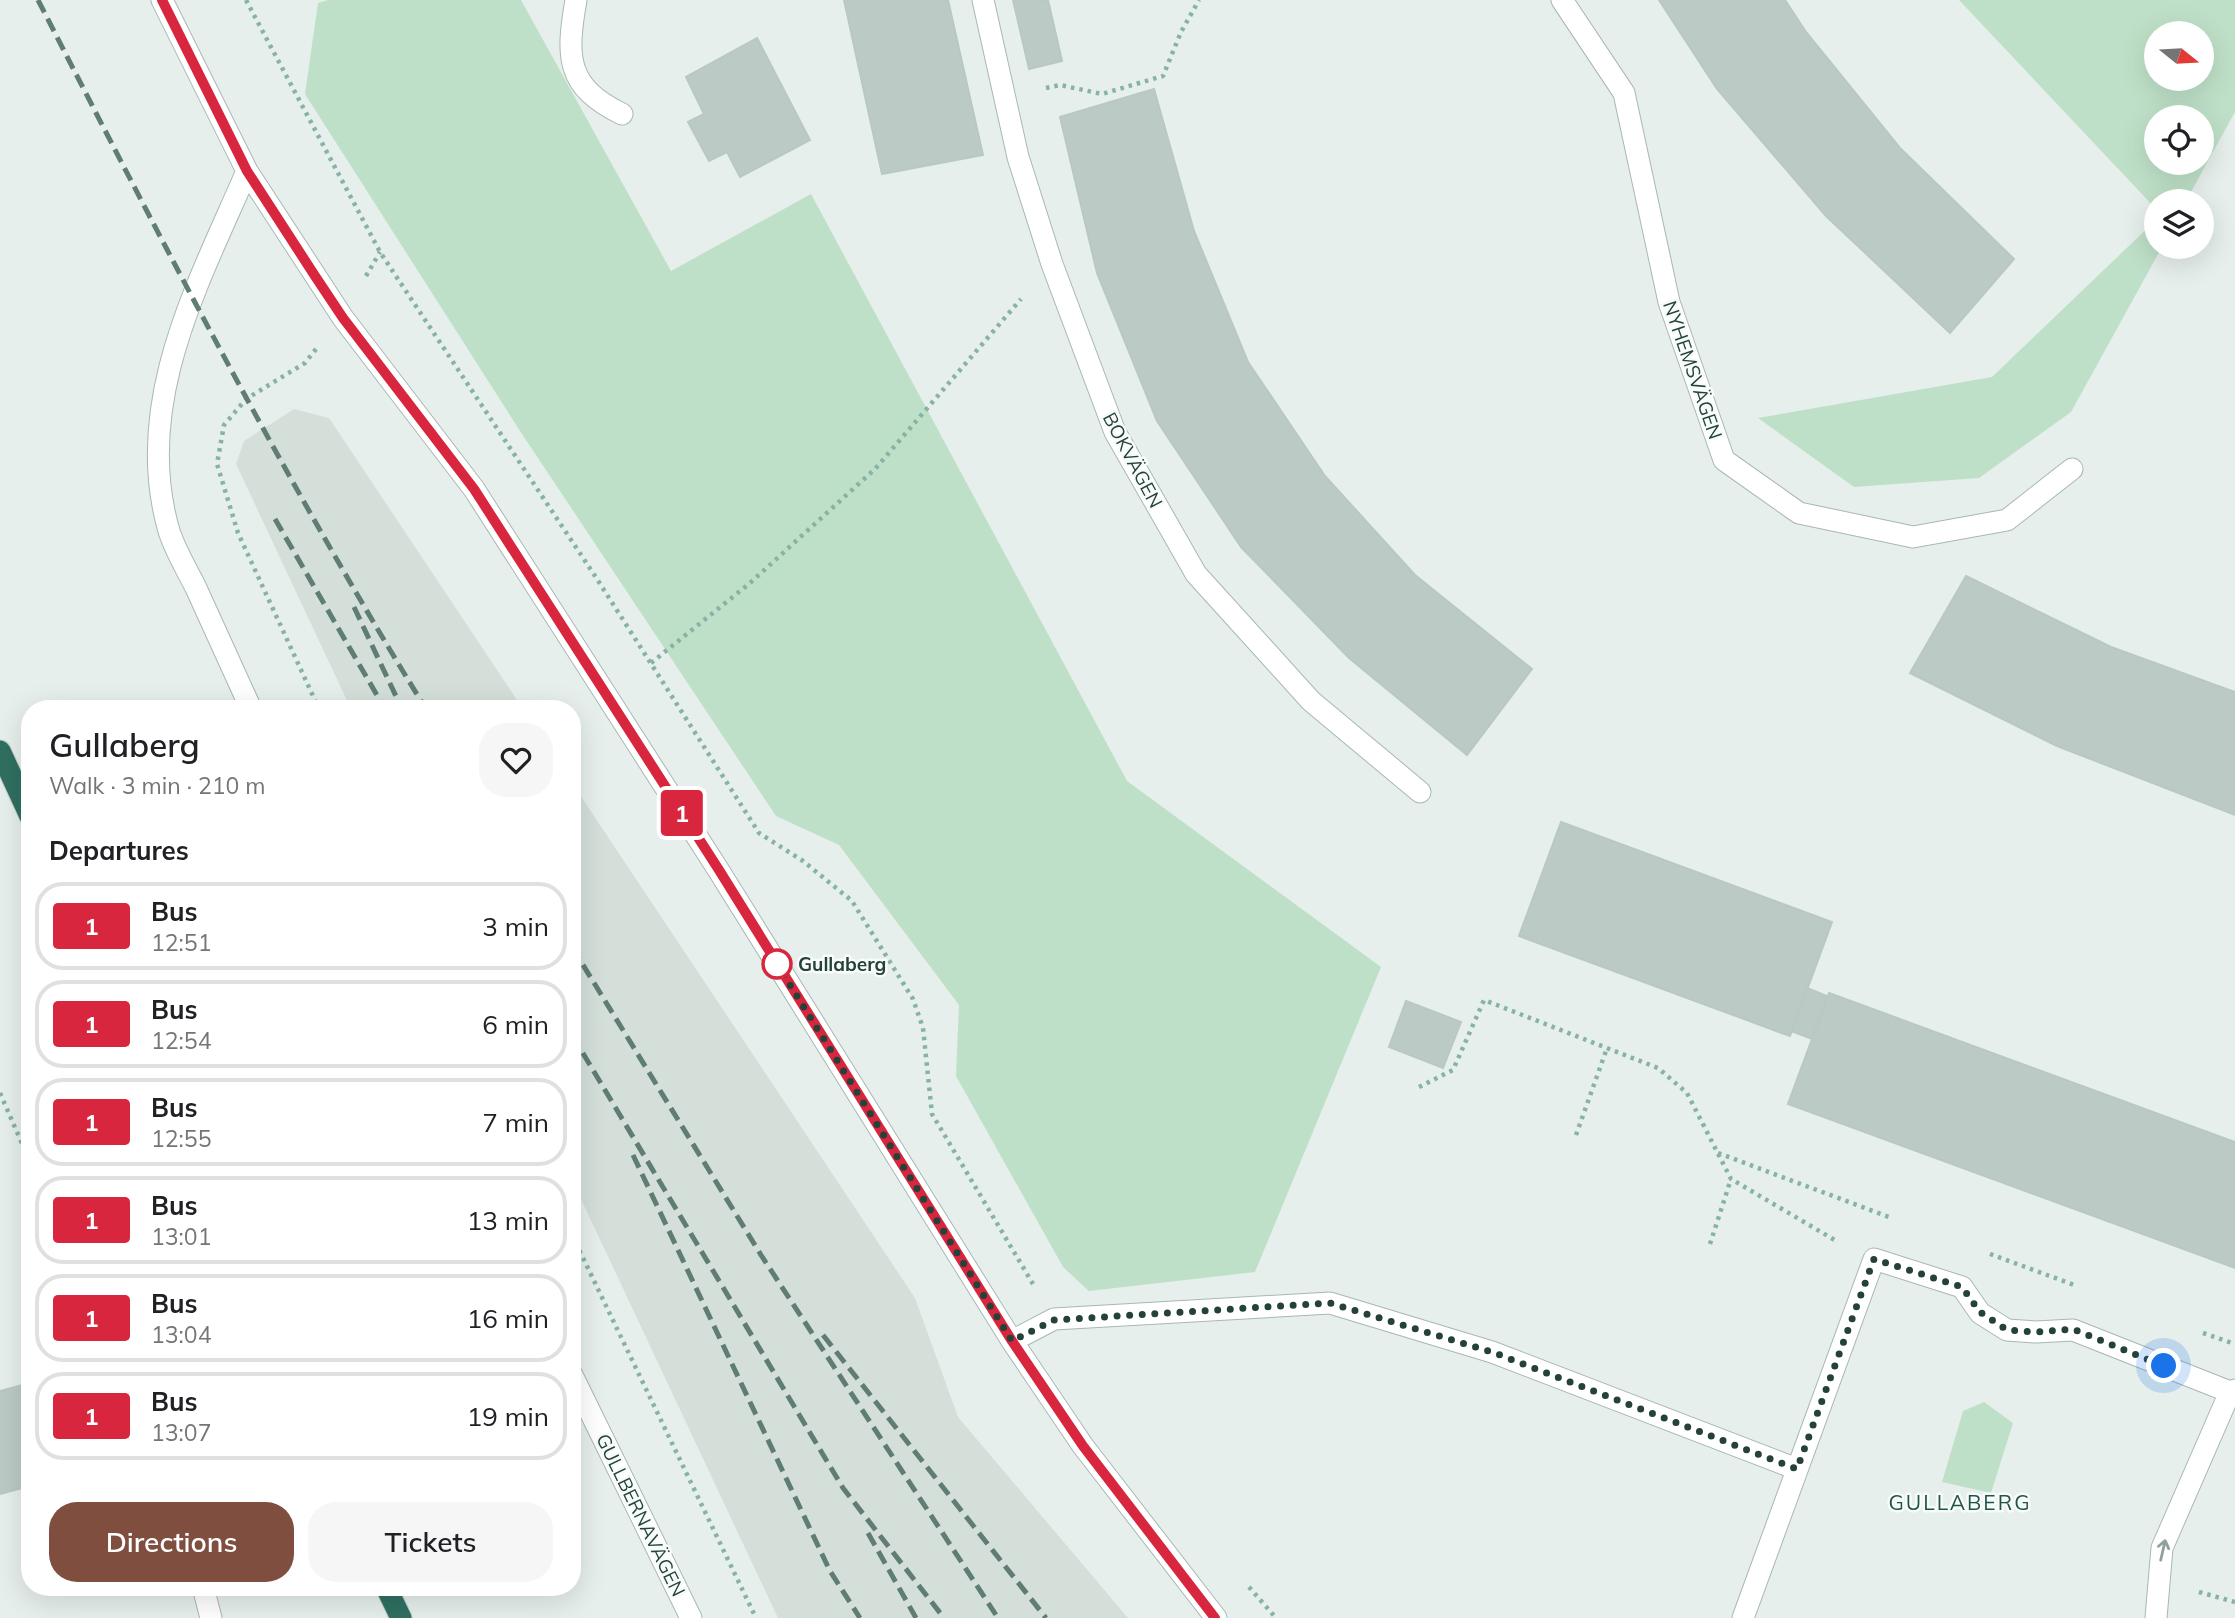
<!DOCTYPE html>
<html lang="en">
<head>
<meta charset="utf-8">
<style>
  :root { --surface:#fff; --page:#f6f6f6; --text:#202124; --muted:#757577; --line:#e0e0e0; --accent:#7f4e3f }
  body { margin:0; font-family:Mulish,sans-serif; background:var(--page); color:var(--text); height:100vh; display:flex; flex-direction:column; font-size:26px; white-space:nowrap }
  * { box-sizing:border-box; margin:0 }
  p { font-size:23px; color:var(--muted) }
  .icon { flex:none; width:38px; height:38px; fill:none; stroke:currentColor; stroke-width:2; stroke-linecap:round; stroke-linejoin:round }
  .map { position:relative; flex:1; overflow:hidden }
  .sheet { position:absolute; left:21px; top:700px; width:560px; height:896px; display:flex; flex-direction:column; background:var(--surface); border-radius:28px; box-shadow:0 7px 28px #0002 }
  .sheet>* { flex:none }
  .badge { padding:0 14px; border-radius:5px; font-size:24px; line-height:46px }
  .needle { width:46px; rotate:108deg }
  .tools { position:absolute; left:2144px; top:21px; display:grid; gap:14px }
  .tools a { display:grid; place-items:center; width:70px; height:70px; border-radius:50%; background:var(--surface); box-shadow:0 7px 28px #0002; font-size:35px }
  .you { position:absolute; width:35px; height:35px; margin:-18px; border:5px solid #fff; border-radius:50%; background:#1a73e8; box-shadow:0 0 0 10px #1a73e833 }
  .map>.badge { position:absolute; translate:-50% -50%; box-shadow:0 0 0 4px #fff }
  h2 { padding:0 28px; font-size:26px; line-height:63px }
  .round { display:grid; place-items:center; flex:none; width:74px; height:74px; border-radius:28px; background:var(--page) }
  .summary { display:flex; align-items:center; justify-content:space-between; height:119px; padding:0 28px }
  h1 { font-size:33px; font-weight:600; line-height:52px }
  .button { display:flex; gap:14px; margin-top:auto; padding:14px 28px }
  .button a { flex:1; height:80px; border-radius:28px; background:var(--accent); color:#fff; font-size:28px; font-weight:600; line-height:80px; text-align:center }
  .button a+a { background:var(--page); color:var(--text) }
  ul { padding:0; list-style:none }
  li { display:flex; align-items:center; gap:21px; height:88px; margin:0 14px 10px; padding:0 14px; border:4px solid var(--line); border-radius:28px }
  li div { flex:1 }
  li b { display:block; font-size:26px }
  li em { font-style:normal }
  li .badge { min-width:77px; font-weight:700; text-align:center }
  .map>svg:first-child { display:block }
  .built { fill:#d4dfda }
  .green { fill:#bfe0c8; fill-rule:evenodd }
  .building { fill:#bbcac4; stroke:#b8c9c2; stroke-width:2 }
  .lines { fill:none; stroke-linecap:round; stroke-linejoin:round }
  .minor-casing { stroke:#a8b8b2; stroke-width:23 }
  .highway-casing { stroke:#c2cac8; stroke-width:23 }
  .path { stroke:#86b3a5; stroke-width:4.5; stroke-dasharray:3.5 5; stroke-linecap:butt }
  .minor { stroke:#fff; stroke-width:21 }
  .highway { stroke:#2f6f62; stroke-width:21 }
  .rail { stroke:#5f7d75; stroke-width:5; stroke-dasharray:14 7; stroke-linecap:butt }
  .oneway { stroke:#92a09c }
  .line-casing { stroke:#fff; stroke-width:16 }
  .line { stroke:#d7263d; stroke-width:10 }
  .walk { stroke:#24423a; stroke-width:7; stroke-dasharray:0 12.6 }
  .stop-dot { fill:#fff; stroke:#d7263d; stroke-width:3.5 }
  .labels { text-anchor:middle; stroke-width:5; stroke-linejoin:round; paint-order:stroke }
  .street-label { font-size:19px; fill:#24423a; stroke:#f7fbf9 }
  .stop-label { font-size:19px; font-weight:bold; fill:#24423a; stroke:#f7fbf9; text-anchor:start }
  .neighbourhood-label { font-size:21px; letter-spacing:2px; fill:#1f5548; stroke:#f7fbf9 }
</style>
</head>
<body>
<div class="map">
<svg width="2235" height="1618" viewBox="0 0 2235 1618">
  <rect width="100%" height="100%" fill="#e6efeb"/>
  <!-- built -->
  <path class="built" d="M294,409L329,418L523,709H351L236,464L244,441Z
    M572,783L915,1298L958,1417L1128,1618H778L572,1180Z"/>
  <!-- green -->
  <path class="green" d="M328,0H521L671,271L811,194L1127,781L1381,967L1255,1272L1089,1291L1063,1267L956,1076L959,1005L839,845L776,816L520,431L305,94L318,3Z
    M1959,0H2235V112L2186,201H2156V209ZM2202,33V79H2156V33ZM2202,117V163H2156V117Z
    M2156,220V247H2162L2071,412L1979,478L1854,487L1758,418L1992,377Z
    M1984,1402L2013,1423L1991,1493L1942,1482L1963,1411Z"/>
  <!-- building -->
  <path class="building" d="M844,0H948L983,155L882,174Z
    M1013,0H1048L1062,61L1029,69Z
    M1659,0H1785L1806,32L1900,148L2014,259L1950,333L1826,216L1717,89Z
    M757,38L810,140L740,177L727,152L709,161L688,122L704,114L686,77Z
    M1154,89L1194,231L1248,362L1325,476L1415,575L1532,669L1467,755L1349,658L1241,547L1157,421L1097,273L1060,117Z
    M1966,576L2111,647L2235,692V815L2057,746L1910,673Z
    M1561,822L1832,922L1790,1036L1519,936Z
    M1807,988L1827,996L1812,1039L1791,1031Z
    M1829,993L2235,1142V1268L1788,1104Z
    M1406,1001L1461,1022L1443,1068L1389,1047Z
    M23,1385L30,1401V1486L0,1494V1391Z"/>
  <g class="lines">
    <defs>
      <path id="minor" d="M162,0L247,171L343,318L474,489L719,871L1012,1341L1083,1446L1216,1618
        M576,0C566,57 566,87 622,114
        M983,0L1018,157L1052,264L1115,432L1196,574L1311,701L1420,792
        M1562,0L1624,93L1669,302L1724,460L1799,513L1913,537L2007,520L2072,469
        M247,171C198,284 132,404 169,531C175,550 187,570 196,588C214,628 233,669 251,709
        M1012,1341L1054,1319L1330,1303L1492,1352L1797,1469
        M572,1375L691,1618
        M203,1587L211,1618
        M1743,1618L1874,1259L1962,1287L1980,1313L2007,1330L2036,1332L2073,1330L2230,1392L2235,1390
        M2156,1618L2162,1548L2230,1392"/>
      <path id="highway" d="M0,751L30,816
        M386,1587L401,1618"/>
    </defs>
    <!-- minor casing -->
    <use href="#minor" class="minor-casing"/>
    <!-- highway casing -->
    <use href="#highway" class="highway-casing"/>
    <!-- path -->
    <path class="path" d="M246,0L380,252L597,579L759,833L803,861L852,901L913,999L923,1028L932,1114L1033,1284
      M1046,88L1060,85L1102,94L1163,76L1181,32L1199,0
      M366,276L380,252
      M316,349L305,363L246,399L224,425L217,464L238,533L319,709
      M651,663L750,583L875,469L1021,299
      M1419,1087L1453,1070L1484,1000L1658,1068L1687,1093L1731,1179L1838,1242
      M0,1093L30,1162
      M1576,1135L1607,1048
      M1718,1153L1889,1217
      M572,1235L756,1618
      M1710,1244L1731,1179
      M1990,1254L2077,1286
      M2203,1333L2235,1344
      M1249,1587L1276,1618
      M2199,1592L2235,1602"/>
    <!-- minor -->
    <use href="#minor" class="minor"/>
    <!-- highway -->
    <use href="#highway" class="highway"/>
    <!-- rail -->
    <path class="rail" d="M38,0C161,240 284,479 426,709
      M275,519L385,709
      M354,607L402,709
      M572,947L761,1255L998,1618
      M572,1035L843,1488L944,1618
      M633,1155L830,1571L860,1618
      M823,1335L1046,1618
      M868,1533L916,1618"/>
  </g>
  <!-- one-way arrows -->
  <defs><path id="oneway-shaft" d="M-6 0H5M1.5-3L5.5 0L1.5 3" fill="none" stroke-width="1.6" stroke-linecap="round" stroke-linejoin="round" transform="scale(1.75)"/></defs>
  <use class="oneway" href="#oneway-shaft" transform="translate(2163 1550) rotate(-77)"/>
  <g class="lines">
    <defs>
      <path id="line" d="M162,0L247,171L315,276L343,318L474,489L719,870L1012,1341L1083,1446L1215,1618"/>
    </defs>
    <!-- line casing -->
    <use href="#line" class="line-casing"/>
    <!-- line -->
    <use href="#line" class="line"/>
    <!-- walk -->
    <path class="walk" d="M777,964L1012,1341L1054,1320L1330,1303L1492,1352L1797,1469L1874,1259L1962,1287L1980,1312L2007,1330L2036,1332L2073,1329L2164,1366"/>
  </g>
  <!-- markers -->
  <circle class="stop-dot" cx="777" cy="964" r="14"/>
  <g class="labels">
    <!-- street labels -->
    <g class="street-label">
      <text transform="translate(1693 370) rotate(71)" y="7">NYHEMSVÄGEN</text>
      <text transform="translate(1133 460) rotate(62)" y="7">BOKVÄGEN</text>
      <text transform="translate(641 1515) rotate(64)" y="7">GULLBERNAVÄGEN</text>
    </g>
    <!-- stop labels -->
    <g class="stop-label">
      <text x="798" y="971">Gullaberg</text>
    </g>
    <!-- neighbourhood labels -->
    <g class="neighbourhood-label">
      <text x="1960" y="1510">GULLABERG</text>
    </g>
  </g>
</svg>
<div class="tools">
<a><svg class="needle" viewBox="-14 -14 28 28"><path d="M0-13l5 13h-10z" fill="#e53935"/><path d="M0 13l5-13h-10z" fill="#757577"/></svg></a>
<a><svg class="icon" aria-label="locate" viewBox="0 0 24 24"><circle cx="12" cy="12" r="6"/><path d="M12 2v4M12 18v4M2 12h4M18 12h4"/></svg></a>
<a><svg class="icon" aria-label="layers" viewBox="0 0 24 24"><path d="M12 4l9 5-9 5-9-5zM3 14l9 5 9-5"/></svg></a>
</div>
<div class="you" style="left:2164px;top:1366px"></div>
<b class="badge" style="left:682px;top:813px;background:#d7263d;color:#fff">1</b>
<section class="sheet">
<div class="summary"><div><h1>Gullaberg</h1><p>Walk · 3 min · 210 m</p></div><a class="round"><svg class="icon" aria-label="heart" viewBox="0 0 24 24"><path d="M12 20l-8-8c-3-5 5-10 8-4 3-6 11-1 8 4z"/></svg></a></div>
<h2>Departures</h2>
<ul>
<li><span class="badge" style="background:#d7263d;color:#fff">1</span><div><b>Bus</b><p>12:51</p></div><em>3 min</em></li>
<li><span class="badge" style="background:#d7263d;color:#fff">1</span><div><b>Bus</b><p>12:54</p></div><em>6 min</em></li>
<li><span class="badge" style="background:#d7263d;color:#fff">1</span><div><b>Bus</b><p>12:55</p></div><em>7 min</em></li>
<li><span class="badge" style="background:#d7263d;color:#fff">1</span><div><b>Bus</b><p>13:01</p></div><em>13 min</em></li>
<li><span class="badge" style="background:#d7263d;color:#fff">1</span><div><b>Bus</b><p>13:04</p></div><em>16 min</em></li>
<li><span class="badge" style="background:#d7263d;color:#fff">1</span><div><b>Bus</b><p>13:07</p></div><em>19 min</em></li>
</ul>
<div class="button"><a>Directions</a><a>Tickets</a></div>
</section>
</div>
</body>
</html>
